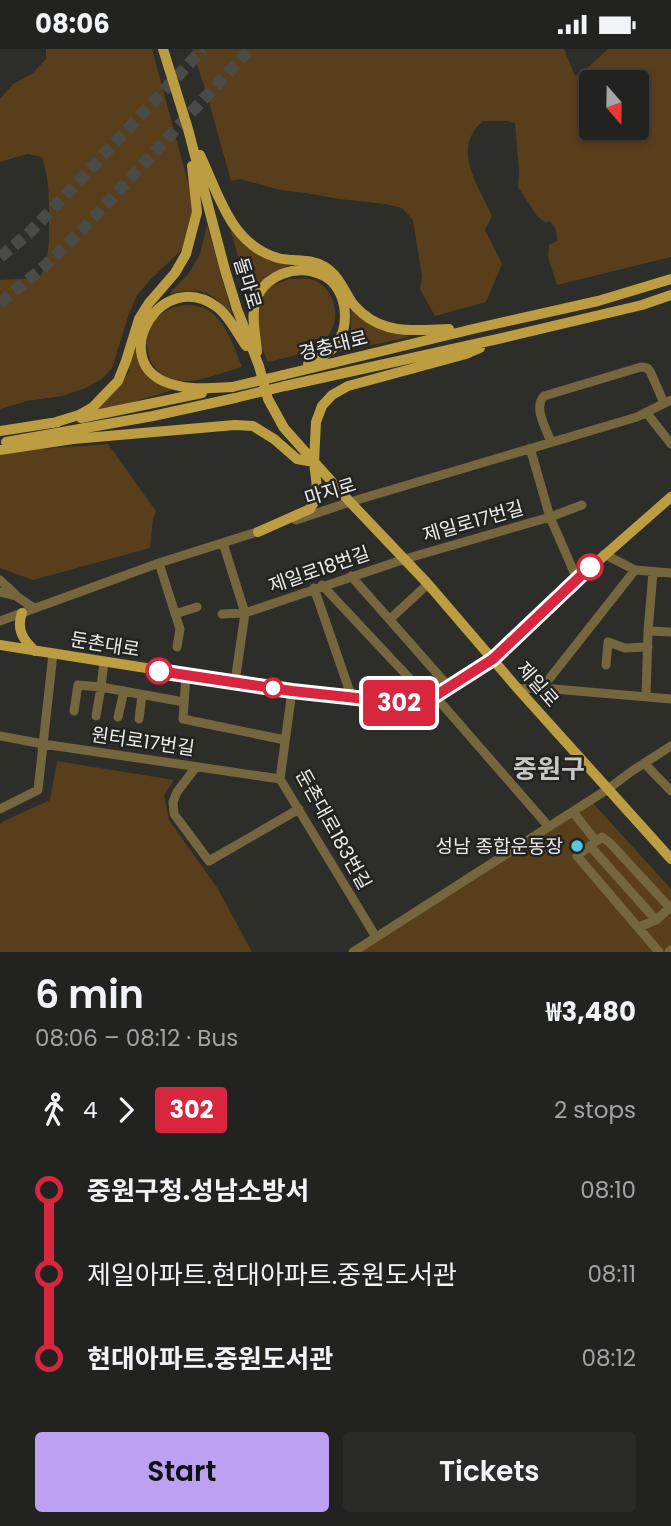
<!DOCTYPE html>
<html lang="en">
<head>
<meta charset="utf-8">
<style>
  :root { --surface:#222220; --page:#2a2a29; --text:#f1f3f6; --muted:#a2a4a5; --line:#3f3f3e; --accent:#bca0f2 }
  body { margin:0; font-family:Poppins,"Noto Sans KR",sans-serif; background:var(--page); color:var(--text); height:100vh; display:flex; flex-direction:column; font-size:26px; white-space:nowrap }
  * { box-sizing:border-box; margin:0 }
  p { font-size:23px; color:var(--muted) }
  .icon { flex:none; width:38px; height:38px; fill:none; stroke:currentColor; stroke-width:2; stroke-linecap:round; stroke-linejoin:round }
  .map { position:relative; height:903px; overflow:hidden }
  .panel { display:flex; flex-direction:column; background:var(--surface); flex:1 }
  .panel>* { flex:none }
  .badge { padding:0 14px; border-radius:5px; font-size:24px; line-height:46px }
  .needle { width:46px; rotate:160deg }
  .controls { position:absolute; left:579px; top:21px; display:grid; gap:14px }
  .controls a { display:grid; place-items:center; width:70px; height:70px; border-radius:7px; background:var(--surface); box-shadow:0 4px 10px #0003,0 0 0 2px var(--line); font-size:35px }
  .map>.badge { position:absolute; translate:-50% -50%; box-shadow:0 0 0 4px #fff }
  .legs { display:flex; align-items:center; gap:10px; height:77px; padding:0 35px; font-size:23px }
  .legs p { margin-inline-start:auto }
  .headline { display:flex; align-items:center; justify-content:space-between; height:119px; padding:0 35px }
  h1 { font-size:38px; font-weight:600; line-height:52px }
  .primary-button { display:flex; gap:14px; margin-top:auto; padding:14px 35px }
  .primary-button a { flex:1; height:80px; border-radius:7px; background:var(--accent); color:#111; font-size:28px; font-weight:600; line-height:80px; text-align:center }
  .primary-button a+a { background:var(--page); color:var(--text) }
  ul { padding:0 35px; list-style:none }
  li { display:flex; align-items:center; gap:24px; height:84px; font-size:26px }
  li i { display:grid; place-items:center; width:10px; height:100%; margin:0 9px; background:currentColor }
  li i::after { content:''; width:18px; height:18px; margin:-9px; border:5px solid; border-radius:50%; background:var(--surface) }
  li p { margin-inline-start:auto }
  li:first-child i { background:linear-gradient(#0000 50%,currentColor 0) }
  li:last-child i { background:linear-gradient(currentColor 50%,#0000 0) }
  .status { display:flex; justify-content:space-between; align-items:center; height:49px; padding:0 35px; background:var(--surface); direction:ltr }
  .status svg { height:19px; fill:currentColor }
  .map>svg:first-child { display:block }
  .green { fill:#593e1c; fill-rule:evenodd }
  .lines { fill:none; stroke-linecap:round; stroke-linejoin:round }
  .highway-tunnel { stroke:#4a4a47; stroke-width:12; stroke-dasharray:12 6; stroke-linecap:butt }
  .minor { stroke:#75663d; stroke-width:9 }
  .major { stroke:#bc9d41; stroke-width:10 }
  .major-bridge { stroke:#bc9d41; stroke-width:10 }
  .line-1-casing { stroke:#fff; stroke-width:16 }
  .line-1 { stroke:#d7263d; stroke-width:10 }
  .stop-1-dot { fill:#fff; stroke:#d7263d; stroke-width:3.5 }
  .poi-dot { fill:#56c9e1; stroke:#232421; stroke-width:2.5 }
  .labels { text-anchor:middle; stroke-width:5; stroke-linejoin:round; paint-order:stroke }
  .street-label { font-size:19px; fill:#ecedeb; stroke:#232421 }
  .poi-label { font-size:19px; fill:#ecedeb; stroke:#232421; text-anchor:end }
  .district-label { font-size:26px; font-weight:bold; fill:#c7c8c4; stroke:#232421 }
</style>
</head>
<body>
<div class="status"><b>08:06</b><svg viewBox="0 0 49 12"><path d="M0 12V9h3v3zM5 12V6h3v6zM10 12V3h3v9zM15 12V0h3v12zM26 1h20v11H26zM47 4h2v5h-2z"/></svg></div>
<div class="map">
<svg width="671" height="903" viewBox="0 0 671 903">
  <rect width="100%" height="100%" fill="#2d2d2a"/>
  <!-- green -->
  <path class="green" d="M46,0H152L191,145L193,161L183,200L153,228L137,246L129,265L112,319L102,330L86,339L62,347L27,352L0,360V231L40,229C50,207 49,192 49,169C49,147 49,129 42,108L27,105L0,113V50L13,35L33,24L46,10Z
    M192,0H564L575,27L581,25L608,0H671V208L557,236L548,208L549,196L557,192C557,183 556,177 549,172L546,174L537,167L518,138L519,122L515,74L507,72H483C450,100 479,137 492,167L485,181L502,215L486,253L435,267L420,240L422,227L413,171L402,159L385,155L339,150L306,144L280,141L240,130L231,132L207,46ZM592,33H637V79H592Z
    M229,175L252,201L293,214L270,226L255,239L251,255Z
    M207,176L232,265C209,241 202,238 169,245L189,224L200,205Z
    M289,230C297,230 308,228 316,232C340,244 342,281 319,295C304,305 285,309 268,313L258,291L255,272L263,244L272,237Z
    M184,256C189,256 196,256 201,258C224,265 234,298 242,318C223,323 202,333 183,332C143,331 134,278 168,261C173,258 179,257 184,256Z
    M351,256L384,281L410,288L339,303L351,280Z
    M135,292L140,316L151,331L173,341L130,354L92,363L117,340L128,324Z
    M108,395L156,462L153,470L150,499L33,531L0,519V406L40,400Z
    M57,712L174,731L164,746L169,771L218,840L252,903H0V775L4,772L50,751Z
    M592,753L671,840V903H355Z"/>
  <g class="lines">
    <!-- highway-tunnel -->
    <path class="highway-tunnel" d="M0,208L28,185L59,153L203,0
      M0,254L45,217L84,179L250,0"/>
    <!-- minor -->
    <path class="minor" d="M646,363L671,395
      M551,393C546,379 533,359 544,347L641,318L647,319L650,322L664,354
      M530,399L550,468L577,530
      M296,471L350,453L637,368L671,351
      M223,494L245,564L235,633
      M604,505L635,521L671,524
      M159,514L180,580L177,598
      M351,527L449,638
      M0,531L15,545
      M322,536L412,632L435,647L549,778
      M314,539L352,649
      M0,543L16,547L34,559
      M175,565L197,558
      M222,565L245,564L405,510L550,468L582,456
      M390,570L428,535
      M0,572L159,514L263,481
      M648,582L671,583
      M104,613L101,638L184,653
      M606,616L608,593L625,599L648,598
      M186,626L183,670L285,691
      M542,639L635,521
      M518,640L542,639L671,650
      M292,642L280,730L376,888
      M646,648L648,582L653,523
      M74,662L78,636L101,638L96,667
      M118,668L124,642
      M139,670L142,646
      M0,687L43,695L280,730
      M644,714L671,742
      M196,718L177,743L173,753L174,765L209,812L299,760
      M0,760L38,741L53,605
      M573,763L596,792
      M590,797L656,871
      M639,878L656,871L670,859L610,794L602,788L577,807L659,903
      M353,903L608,740L632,722L671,697
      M669,903L671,901"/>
    <!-- major -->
    <path class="major" d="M163,0L188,80L225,221L237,260L259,317L268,350L284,379L350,453L428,535L518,640L671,810
      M200,106C219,146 231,196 278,209C294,213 311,209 325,218C338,226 344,241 351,252C354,257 358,260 362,264C387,286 418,281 449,280
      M257,303C256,288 251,268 255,254C263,226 297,214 322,226C347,237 352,277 335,297C329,305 317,310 308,315
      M283,326L473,280L598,252L671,230
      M285,337L498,290L642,256L671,246
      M232,338C209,339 185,342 163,332C110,307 162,218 217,258C229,267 237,284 246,297
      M81,369L202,344
      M53,374L79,366L93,358L118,332L126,312L139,270L149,254L175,224L186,205L197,163L192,117
      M0,382L58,373
      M6,393L153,367L235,349
      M0,401L73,390L235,376L253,377L274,390L297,410L314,413
      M258,483L310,460L316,449L317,439L314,413L316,373L322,357L332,346L348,337L466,305L480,299
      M22,564C16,580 23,591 35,602
      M0,596L292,642L421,656L493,610L564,542L671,448"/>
    <!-- major-bridge -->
    <path class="major-bridge" d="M232,338L283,326
      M235,349L285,337"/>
  </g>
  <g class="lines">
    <defs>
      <path id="line-1" d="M159,622L292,642L421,656L493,610L590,518"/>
    </defs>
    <!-- line-1 casing -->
    <use href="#line-1" class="line-1-casing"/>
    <!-- line-1 -->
    <use href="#line-1" class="line-1"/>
  </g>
  <!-- markers -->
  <g class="stop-1-dot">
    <circle cx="590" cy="518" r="12"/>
    <circle cx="159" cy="622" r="12"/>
    <circle cx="273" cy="639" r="9"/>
  </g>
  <circle class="poi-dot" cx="577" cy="797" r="7"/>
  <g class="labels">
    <!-- street labels -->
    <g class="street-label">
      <text transform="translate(248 234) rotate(73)" y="7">돌마로</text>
      <text transform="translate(333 296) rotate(-14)" y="7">경충대로</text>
      <text transform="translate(330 442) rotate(-17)" y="7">마지로</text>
      <text transform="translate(473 472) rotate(-16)" y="7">제일로17번길</text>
      <text transform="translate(319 520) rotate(-19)" y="7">제일로18번길</text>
      <text transform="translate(105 595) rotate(9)" y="7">둔촌대로</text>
      <text transform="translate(538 635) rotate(49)" y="7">제일로</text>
      <text transform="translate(143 692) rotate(8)" y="7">원터로17번길</text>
      <text transform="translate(334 780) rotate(61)" y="7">둔촌대로183번길</text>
    </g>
    <!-- poi labels -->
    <g class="poi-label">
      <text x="563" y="804">성남 종합운동장</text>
    </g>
    <!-- district labels -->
    <g class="district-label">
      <text x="549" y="729">중원구</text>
    </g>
  </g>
</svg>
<div class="controls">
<a><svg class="needle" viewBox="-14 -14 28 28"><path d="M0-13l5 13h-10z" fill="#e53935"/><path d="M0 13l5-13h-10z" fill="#a2a4a5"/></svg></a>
</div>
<b class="badge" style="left:399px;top:654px;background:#d7263d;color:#fff">302</b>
</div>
<section class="panel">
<div class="headline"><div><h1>6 min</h1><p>08:06 – 08:12 · Bus</p></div><b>₩3,480</b></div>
<div class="legs"><svg class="icon" aria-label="walk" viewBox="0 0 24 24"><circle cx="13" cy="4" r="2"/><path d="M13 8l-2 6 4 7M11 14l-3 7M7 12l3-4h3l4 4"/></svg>4<svg class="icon" aria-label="forward" viewBox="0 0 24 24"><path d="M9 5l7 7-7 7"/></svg><b class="badge" style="background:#d7263d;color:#fff">302</b><p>2 stops</p></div>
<ul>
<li><i style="color:#d7263d"></i><b>중원구청.성남소방서</b><p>08:10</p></li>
<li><i style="color:#d7263d"></i><span>제일아파트.현대아파트.중원도서관</span><p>08:11</p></li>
<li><i style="color:#d7263d"></i><b>현대아파트.중원도서관</b><p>08:12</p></li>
</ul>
<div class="primary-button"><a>Start</a><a>Tickets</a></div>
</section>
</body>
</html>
